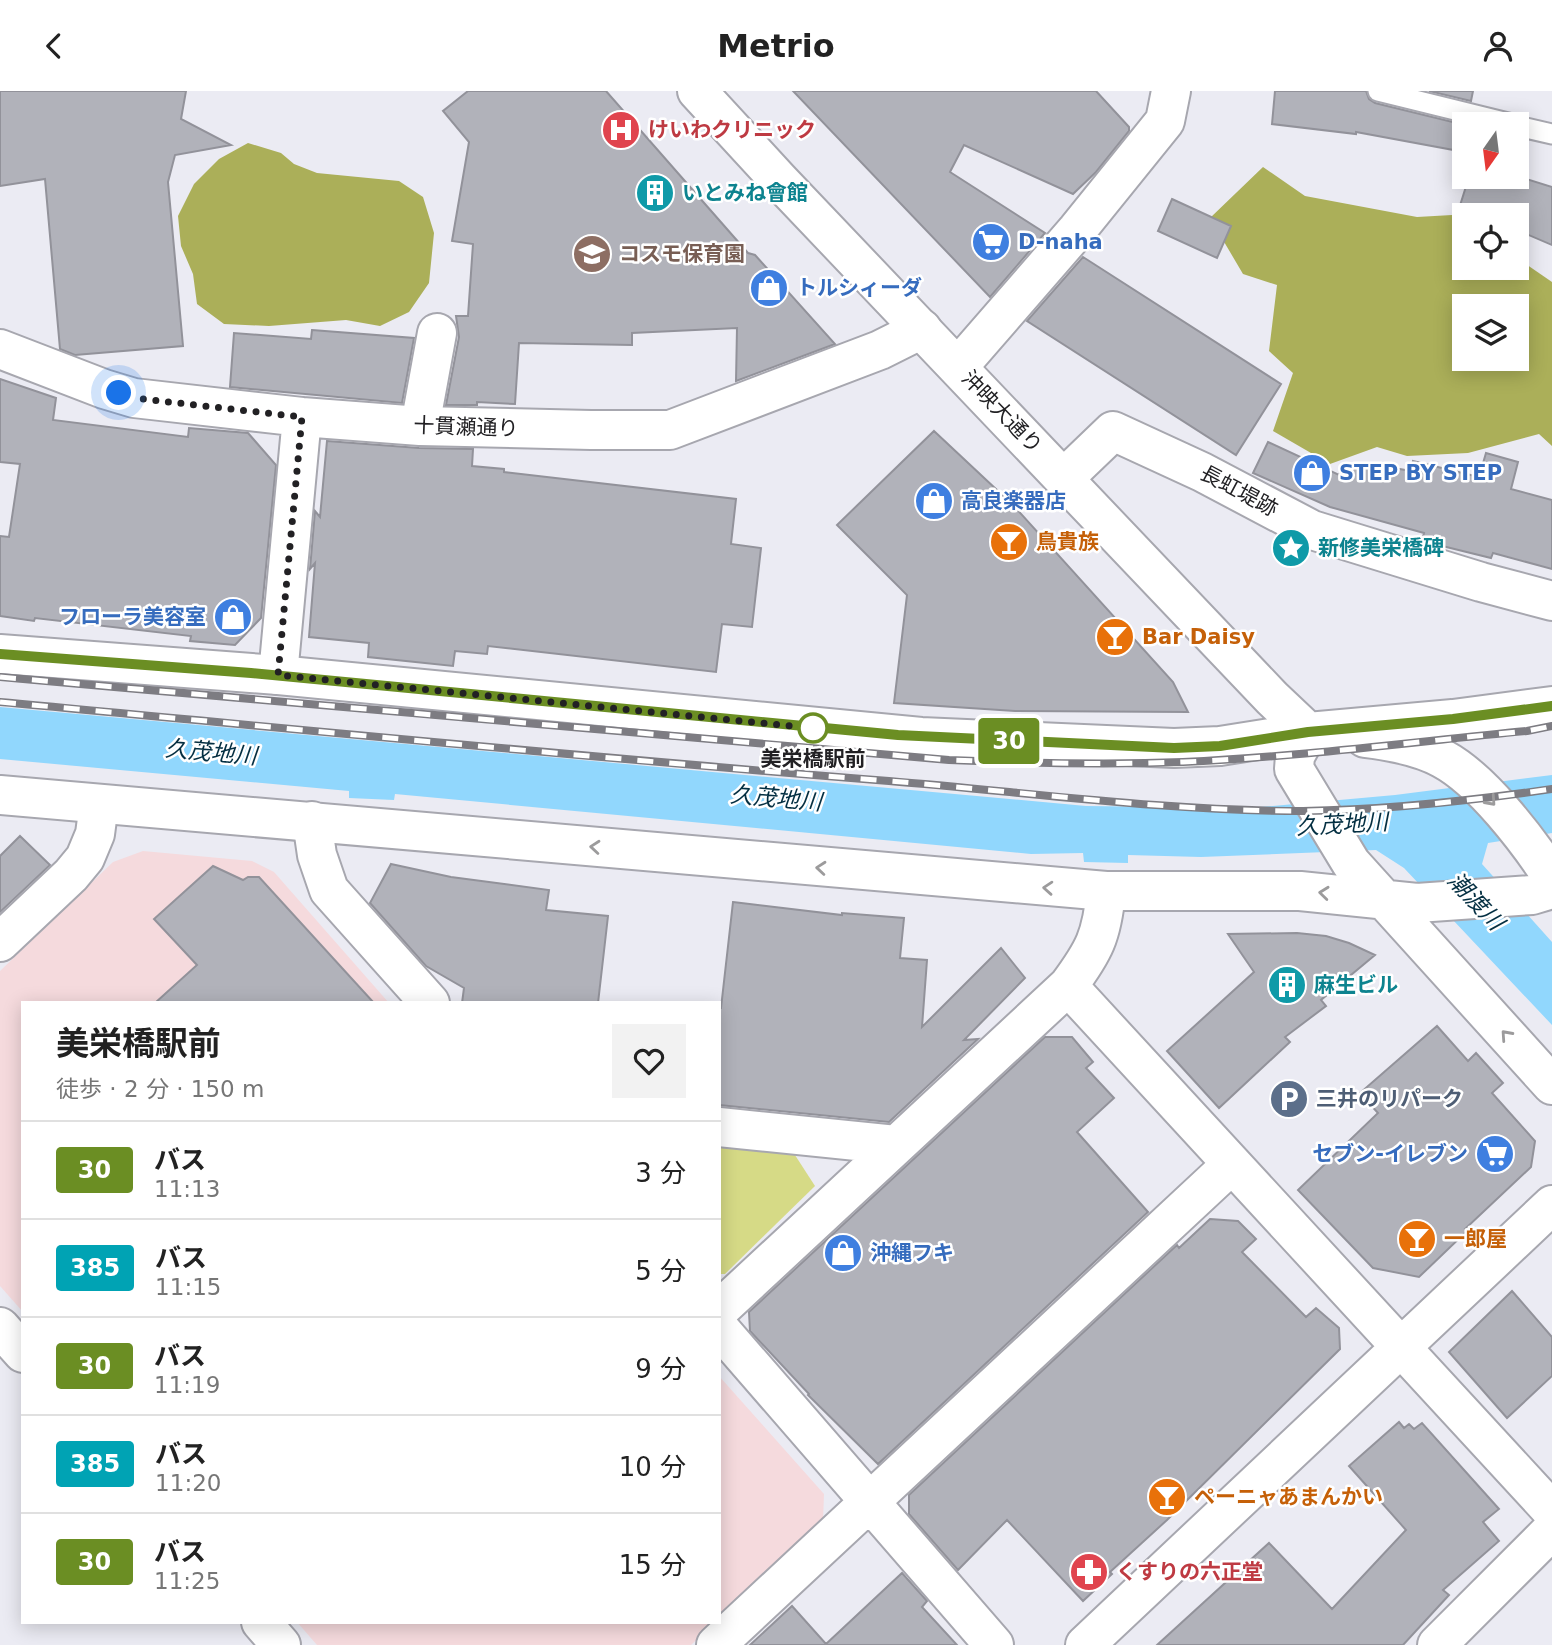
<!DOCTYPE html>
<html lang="ja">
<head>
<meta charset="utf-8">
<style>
  :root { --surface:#fff; --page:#f2f2f2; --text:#222; --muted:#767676; --line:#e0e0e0 }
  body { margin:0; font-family:"DejaVu Sans","Noto Sans JP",sans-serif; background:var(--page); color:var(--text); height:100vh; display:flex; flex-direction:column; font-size:26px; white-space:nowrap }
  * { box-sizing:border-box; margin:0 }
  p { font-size:23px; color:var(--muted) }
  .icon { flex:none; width:38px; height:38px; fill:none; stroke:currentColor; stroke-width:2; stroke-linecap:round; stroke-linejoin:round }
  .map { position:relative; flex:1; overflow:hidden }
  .side { position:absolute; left:21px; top:910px; width:700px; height:623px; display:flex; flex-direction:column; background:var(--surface); border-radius:0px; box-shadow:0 4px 18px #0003 }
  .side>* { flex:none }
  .badge { padding:0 14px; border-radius:5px; font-size:24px; line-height:46px }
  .needle { width:46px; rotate:194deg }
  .controls { position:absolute; left:1452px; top:21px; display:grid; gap:14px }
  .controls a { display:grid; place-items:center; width:77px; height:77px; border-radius:0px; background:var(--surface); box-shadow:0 4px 18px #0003; font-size:35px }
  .you { position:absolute; width:35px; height:35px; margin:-18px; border:5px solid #fff; border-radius:50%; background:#1a73e8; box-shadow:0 0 0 10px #1a73e833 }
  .map>.badge { position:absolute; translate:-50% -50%; box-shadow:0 0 0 4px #fff }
  .round { display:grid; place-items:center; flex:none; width:74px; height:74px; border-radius:0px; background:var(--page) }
  .overview { display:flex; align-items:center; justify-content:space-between; height:119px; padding:0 35px }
  h1 { font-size:33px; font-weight:700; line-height:52px }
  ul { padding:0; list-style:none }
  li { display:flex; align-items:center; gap:21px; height:98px; padding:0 35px; border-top:2px solid var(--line) }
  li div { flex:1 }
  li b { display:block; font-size:26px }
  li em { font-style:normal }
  li .badge { min-width:77px; font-weight:700; text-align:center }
  header { display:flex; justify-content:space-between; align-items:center; height:91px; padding:0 35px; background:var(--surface); font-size:32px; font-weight:700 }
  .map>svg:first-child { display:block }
  .education { fill:#f5dadd }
  .green { fill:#d6da86 }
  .forest { fill:#abaf59; fill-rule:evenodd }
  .water { fill:#91d7fd }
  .building { fill:#b1b2ba; stroke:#92929a; stroke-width:2 }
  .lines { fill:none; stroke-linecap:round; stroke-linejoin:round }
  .lane-casing { stroke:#a7a7af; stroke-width:23 }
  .street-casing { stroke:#a7a7af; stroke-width:42 }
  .secondary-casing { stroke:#a7a7af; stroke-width:42 }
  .lane { stroke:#fff; stroke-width:19 }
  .street { stroke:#fff; stroke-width:38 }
  .secondary { stroke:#fff; stroke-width:38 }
  .rail-casing { stroke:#7d7c82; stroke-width:8 }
  .rail { stroke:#fff; stroke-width:5; stroke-dasharray:16; stroke-linecap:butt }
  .oneway { stroke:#9c9b9c }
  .line-casing { stroke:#fff; stroke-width:16 }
  .line { stroke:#6b8e23; stroke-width:10 }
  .walk { stroke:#222124; stroke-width:7; stroke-dasharray:0 12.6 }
  .stop-dot { fill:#fff; stroke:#6b8e23; stroke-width:3.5 }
  .labels { text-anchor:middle; stroke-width:5; stroke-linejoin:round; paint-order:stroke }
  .health-label { font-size:21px; font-weight:bold; fill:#be3a42; stroke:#fff; text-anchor:start }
  .culture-label { font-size:21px; font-weight:bold; fill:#0d838f; stroke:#fff; text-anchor:start }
  .shop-label { font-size:21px; font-weight:bold; fill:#366cbe; stroke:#fff; text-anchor:start }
  .education-label { font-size:21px; font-weight:bold; fill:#785e54; stroke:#fff; text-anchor:start }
  .street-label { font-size:21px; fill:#222124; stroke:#fff }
  .food-label { font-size:21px; font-weight:bold; fill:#c56008; stroke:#fff; text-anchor:start }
  .stop-label { font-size:21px; font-weight:bold; fill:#222124; stroke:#fff }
  .service-label { font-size:21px; font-weight:bold; fill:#4e5e75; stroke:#fff; text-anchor:start }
  .water-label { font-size:23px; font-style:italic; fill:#042f42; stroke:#fff }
</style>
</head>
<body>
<header><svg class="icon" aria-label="back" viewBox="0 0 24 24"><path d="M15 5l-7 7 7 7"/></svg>Metrio<svg class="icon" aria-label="person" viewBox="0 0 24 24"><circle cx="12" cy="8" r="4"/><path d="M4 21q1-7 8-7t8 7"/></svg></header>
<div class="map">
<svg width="1552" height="1554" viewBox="0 0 1552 1554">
  <rect width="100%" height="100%" fill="#ebebf3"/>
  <!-- education -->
  <path class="education" d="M143,760L252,770L274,781L389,912H23V1221L0,1195V880L113,771Z
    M719,1285L824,1403L823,1430L719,1528Z
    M297,1531H715L691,1554H317Z"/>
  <!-- green -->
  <path class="green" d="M719,1053L793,1061L815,1095L725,1183H719Z"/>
  <!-- forest -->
  <path class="forest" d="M248,52L281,62L294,73L317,82L399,90L423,106L434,142L429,192L409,221L380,235L346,229L269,235L224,233L197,213L193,183L181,155L178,125L194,93L219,68Z
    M1263,76L1305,105L1417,126L1452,124L1465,132V177H1517V167L1552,191V355L1539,343L1468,362L1407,365L1377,356L1330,373L1273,340L1293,282L1269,260L1277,194L1243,183L1210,127ZM1465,215H1517V268H1465Z"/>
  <!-- water -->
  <path class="water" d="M0,616L1086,715L1249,717L1395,704L1552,684V742L1488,752L1482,773L1552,851V934L1404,777L1376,759L1201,766L1128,764V772L1084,771L1083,762L1031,763L395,703L394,709L349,707V700L0,668Z"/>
  <!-- building -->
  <path class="building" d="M0,0H186L181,28L231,54L175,64L168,91L183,255L75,264L60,258L45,88L0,95Z
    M468,0H606L748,162L755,164L835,253L736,290L737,237L632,242V254L519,252L515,313L477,311V314H446L459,246L456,225H468L473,153L452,150L469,51L443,20Z
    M793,0H1096L1129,36V40L1096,81L1073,103L964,54L950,81L1045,142L990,206Z
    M1275,0H1366L1369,8L1375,12L1465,34L1459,60L1356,41V43L1272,33Z
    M1429,0H1473L1471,10Z
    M1517,85L1552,96V154L1517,139V124H1457L1469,86Z
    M1172,108L1231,135L1217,167L1158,140Z
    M1083,166L1281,293L1236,364L1027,230Z
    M312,239L414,247L402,312L230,296L234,242L311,248Z
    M0,288L56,307L53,329L188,346L189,337L248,342L276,374L261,527L235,554L190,550L191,545L35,527L34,530L0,525V445L9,446L20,373L0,371Z
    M934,340L1013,414L1173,591L1188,621L1015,620L894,612L907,504L837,434Z
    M327,350L419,357L473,358L472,375L504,378V381L736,408L731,453L761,457L752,536L722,533L716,581L488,555L487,563L455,560L453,575L368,566L369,552L309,546L315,472L310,478L315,420L320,426Z
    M1268,351L1339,384L1366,372L1411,380L1413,370L1479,386L1486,362L1518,371L1511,398L1552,409V478L1493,462L1491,467L1422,450L1424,442L1330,416L1253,382Z
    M20,745L50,774L0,821V765Z
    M391,773L451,786L549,799L546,819L608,825L598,912H462L464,897L426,875L370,812Z
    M213,775L243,789L248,786H259L374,912H155L197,874L154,828Z
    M733,811L842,824V822L904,827L900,867L927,869L922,936L1001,857L1025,887L964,949L978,948L889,1031L719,1014V917H721Z
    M1297,842L1326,845L1349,852L1375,864L1321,909L1326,915L1285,946L1290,951L1219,1017L1167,960L1254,881L1228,843Z
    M1437,935L1468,970L1476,962L1503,992L1492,1002L1535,1050L1531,1076L1465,1138L1467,1140L1419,1186L1373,1177L1298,1099L1378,1022L1360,1002Z
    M1045,946H1072L1093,971L1086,977L1114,1007L1077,1041L1148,1121L878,1373L808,1304L809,1303L750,1240L749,1221Z
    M1210,1128L1238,1130L1256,1148L1242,1161L1306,1226L1316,1217L1339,1237L1340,1258L1167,1429L1110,1481L1112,1483L1083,1510L1007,1429L958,1479L909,1423V1404L1177,1154L1179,1157Z
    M1512,1200L1552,1246V1285L1507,1327L1449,1261Z
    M1399,1331L1404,1337L1409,1333L1414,1338L1422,1332L1499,1418L1483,1431L1499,1450L1443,1499L1449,1504L1403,1554H1157L1269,1452L1332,1518L1406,1439L1349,1375Z
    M902,1482L927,1510L922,1516L957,1554H750L792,1515L826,1553Z"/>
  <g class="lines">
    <defs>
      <path id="lane" d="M1378,0L1512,33
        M1517,35L1552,43"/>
      <path id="street" d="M0,258L104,298L134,307L302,326L420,335L591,339H670L880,259L922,238
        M958,276L1077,139L1165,30L1171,0
        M420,335L437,242
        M1064,387L1113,340L1202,381L1312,439L1481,491L1552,510
        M278,584L302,326
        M312,730L317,764L329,799L430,912
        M0,851L71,784L85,767L95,743L99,713
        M1068,895L1552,1420
        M719,1036L896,1054
        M719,1219L1068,895C1094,860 1102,845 1106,800
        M0,1236L23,1262
        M719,1237L994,1554
        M261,1531L281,1554
        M716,1554L1231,1074
        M1085,1554L1552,1114
        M1437,1554L1552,1439"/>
      <path id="secondary" d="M697,0L779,89L1272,607L1308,641
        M0,563L278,584L921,646L1174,657L1220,655L1308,641L1453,628L1552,615
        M1308,641L1295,665L1294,678L1351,772L1552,994
        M1365,647C1390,650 1420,655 1443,668C1482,689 1527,748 1552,786
        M0,704L1106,800H1300L1417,812L1532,804L1552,798"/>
    </defs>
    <!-- lane casing -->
    <use href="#lane" class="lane-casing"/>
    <!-- street casing -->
    <use href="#street" class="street-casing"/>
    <!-- secondary casing -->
    <use href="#secondary" class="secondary-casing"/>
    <!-- lane -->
    <use href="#lane" class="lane"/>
    <!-- street -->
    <use href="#street" class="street"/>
    <!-- secondary -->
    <use href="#secondary" class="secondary"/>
    <defs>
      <path id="rail" d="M0,586L949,669C1026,672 1105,674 1183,671C1298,666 1412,651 1527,640L1552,635
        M0,611C296,638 592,667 889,690C1026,701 1164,720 1303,720C1386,719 1469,710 1552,698"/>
    </defs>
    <!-- rail casing -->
    <use href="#rail" class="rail-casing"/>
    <!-- rail -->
    <use href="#rail" class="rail"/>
  </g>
  <!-- one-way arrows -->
  <defs><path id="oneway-chevron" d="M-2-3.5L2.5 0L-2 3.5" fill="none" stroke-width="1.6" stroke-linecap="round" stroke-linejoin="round" transform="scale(1.75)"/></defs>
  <g class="oneway">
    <use href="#oneway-chevron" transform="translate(1491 710) rotate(48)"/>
    <use href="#oneway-chevron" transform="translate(595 756) rotate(-175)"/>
    <use href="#oneway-chevron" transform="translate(821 777) rotate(-175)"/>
    <use href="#oneway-chevron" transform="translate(1048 797) rotate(-176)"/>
    <use href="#oneway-chevron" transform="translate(1324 802) rotate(-174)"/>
    <use href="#oneway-chevron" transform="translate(1506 944) rotate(-132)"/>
  </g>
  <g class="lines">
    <defs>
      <path id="line" d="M0,563L251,582L898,644L1174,657L1220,655L1308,641L1453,628L1552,615"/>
    </defs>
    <!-- line casing -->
    <use href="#line" class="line-casing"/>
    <!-- line -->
    <use href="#line" class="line"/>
    <!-- walk -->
    <path class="walk" d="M119,302L134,307L302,326L278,584L813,637"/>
  </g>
  <!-- icons -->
  <defs>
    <symbol id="hospital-disc" viewBox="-11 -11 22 22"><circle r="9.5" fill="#e0444e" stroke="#fff"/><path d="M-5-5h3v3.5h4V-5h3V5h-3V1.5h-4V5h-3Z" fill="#fff"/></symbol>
    <symbol id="building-disc" viewBox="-11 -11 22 22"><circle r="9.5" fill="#0f9aa8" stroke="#fff"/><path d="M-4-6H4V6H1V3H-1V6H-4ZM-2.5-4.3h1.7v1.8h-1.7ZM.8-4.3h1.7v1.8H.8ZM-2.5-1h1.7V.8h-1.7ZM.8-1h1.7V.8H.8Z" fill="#fff"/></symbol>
    <symbol id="supermarket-disc" viewBox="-11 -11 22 22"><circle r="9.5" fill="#3f7fe0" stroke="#fff"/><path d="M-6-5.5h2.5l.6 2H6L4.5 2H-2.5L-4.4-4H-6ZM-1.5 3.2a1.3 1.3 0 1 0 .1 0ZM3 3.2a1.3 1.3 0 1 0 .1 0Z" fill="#fff"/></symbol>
    <symbol id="school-disc" viewBox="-11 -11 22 22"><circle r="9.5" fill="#8d6e63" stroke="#fff"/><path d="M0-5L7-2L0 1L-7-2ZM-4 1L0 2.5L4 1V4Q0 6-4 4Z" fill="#fff"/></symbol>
    <symbol id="shop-disc" viewBox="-11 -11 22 22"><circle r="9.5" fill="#3f7fe0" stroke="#fff"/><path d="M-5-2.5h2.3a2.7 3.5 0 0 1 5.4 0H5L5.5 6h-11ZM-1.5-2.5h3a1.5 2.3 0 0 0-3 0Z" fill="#fff"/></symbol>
    <symbol id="bar-disc" viewBox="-11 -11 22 22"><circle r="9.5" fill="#e8710a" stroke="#fff"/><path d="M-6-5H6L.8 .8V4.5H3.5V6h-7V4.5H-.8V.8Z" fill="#fff"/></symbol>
    <symbol id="sight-disc" viewBox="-11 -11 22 22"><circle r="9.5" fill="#0f9aa8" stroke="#fff"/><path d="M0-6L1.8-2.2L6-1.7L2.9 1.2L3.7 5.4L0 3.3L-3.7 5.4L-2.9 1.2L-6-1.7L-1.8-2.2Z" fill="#fff"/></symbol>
    <symbol id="parking-disc" viewBox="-11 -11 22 22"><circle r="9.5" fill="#5c6f8a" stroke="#fff"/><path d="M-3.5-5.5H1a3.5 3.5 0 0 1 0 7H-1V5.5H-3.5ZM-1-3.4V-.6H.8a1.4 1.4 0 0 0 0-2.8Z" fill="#fff"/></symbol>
    <symbol id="pharmacy-disc" viewBox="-11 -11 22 22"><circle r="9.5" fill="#e0444e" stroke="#fff"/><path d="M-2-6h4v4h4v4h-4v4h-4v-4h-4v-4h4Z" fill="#fff"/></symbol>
  </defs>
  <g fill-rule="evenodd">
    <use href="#hospital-disc" x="599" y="17" width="44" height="44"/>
    <use href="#building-disc" x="633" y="80" width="44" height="44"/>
    <use href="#supermarket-disc" x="969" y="129" width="44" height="44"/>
    <use href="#school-disc" x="570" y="141" width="44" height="44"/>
    <use href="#shop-disc" x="747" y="175" width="44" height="44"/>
    <use href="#shop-disc" x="1290" y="360" width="44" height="44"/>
    <use href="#shop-disc" x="912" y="388" width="44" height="44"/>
    <use href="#bar-disc" x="987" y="429" width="44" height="44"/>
    <use href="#sight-disc" x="1269" y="435" width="44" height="44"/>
    <use href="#shop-disc" x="211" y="504" width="44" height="44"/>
    <use href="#bar-disc" x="1093" y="524" width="44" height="44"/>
    <use href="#building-disc" x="1265" y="872" width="44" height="44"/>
    <use href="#parking-disc" x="1267" y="986" width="44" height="44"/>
    <use href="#supermarket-disc" x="1473" y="1041" width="44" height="44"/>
    <use href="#bar-disc" x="1395" y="1126" width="44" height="44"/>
    <use href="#shop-disc" x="821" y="1140" width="44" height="44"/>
    <use href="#bar-disc" x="1145" y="1384" width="44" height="44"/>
    <use href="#pharmacy-disc" x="1067" y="1459" width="44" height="44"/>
  </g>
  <!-- markers -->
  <circle class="stop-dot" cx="813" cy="637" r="14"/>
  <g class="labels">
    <!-- health labels -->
    <g class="health-label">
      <text x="648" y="46">けいわクリニック</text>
      <text x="1116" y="1488">くすりの六正堂</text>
    </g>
    <!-- culture labels -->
    <g class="culture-label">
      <text x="682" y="109">いとみね會館</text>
      <text x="1318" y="464">新修美栄橋碑</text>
      <text x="1314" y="901">麻生ビル</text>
    </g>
    <!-- shop labels -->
    <g class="shop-label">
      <text x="1018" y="158">D-naha</text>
      <text x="796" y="204">トルシィーダ</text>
      <text x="1339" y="389">STEP BY STEP</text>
      <text x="961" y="417">高良楽器店</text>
      <text x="206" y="533" text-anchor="end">フローラ美容室</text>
      <text x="1468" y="1070" text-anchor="end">セブン-イレブン</text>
      <text x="870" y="1169">沖縄フキ</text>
    </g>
    <!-- education labels -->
    <g class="education-label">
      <text x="619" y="170">コスモ保育園</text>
    </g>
    <!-- street labels -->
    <g class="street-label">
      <text transform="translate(1002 321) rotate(46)" y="7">沖映大通り</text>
      <text transform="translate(466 336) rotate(2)" y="7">十貫瀬通り</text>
      <text transform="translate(1239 400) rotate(28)" y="7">長虹堤跡</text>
    </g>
    <!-- food labels -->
    <g class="food-label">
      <text x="1036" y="458">鳥貴族</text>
      <text x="1142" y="553">Bar Daisy</text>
      <text x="1444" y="1155">一郎屋</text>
      <text x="1194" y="1413">ペーニャあまんかい</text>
    </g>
    <!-- stop labels -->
    <g class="stop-label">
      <text x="813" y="675">美栄橋駅前</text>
    </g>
    <!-- service labels -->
    <g class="service-label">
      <text x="1316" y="1015">三井のリパーク</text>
    </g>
    <!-- water labels -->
    <g class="water-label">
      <text transform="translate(211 661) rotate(5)" y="8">久茂地川</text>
      <text transform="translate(776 707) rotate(5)" y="8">久茂地川</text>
      <text transform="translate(1342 733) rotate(-3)" y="8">久茂地川</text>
      <text transform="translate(1476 810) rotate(47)" y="8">潮渡川</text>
    </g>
  </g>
</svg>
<div class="controls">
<a><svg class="needle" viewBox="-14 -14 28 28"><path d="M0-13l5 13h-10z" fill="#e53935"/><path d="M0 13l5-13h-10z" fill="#767676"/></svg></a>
<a><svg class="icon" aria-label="locate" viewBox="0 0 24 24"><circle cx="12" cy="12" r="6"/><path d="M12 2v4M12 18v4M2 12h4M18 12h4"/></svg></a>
<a><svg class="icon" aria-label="layers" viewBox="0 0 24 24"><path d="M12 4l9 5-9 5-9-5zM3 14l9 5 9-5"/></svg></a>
</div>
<div class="you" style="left:119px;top:302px"></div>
<b class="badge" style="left:1009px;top:650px;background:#6b8e23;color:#fff">30</b>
<section class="side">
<div class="overview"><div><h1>美栄橋駅前</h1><p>徒歩 · 2 分 · 150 m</p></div><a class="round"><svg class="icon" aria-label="heart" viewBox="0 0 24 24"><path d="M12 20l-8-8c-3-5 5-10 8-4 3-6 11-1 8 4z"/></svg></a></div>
<ul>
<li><span class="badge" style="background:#6b8e23;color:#fff">30</span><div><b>バス</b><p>11:13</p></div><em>3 分</em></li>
<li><span class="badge" style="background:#00a3b4;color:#fff">385</span><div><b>バス</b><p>11:15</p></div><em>5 分</em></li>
<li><span class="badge" style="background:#6b8e23;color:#fff">30</span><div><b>バス</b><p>11:19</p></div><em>9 分</em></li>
<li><span class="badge" style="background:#00a3b4;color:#fff">385</span><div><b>バス</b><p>11:20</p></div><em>10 分</em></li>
<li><span class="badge" style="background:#6b8e23;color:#fff">30</span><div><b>バス</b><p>11:25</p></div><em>15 分</em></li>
</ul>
</section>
</div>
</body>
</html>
